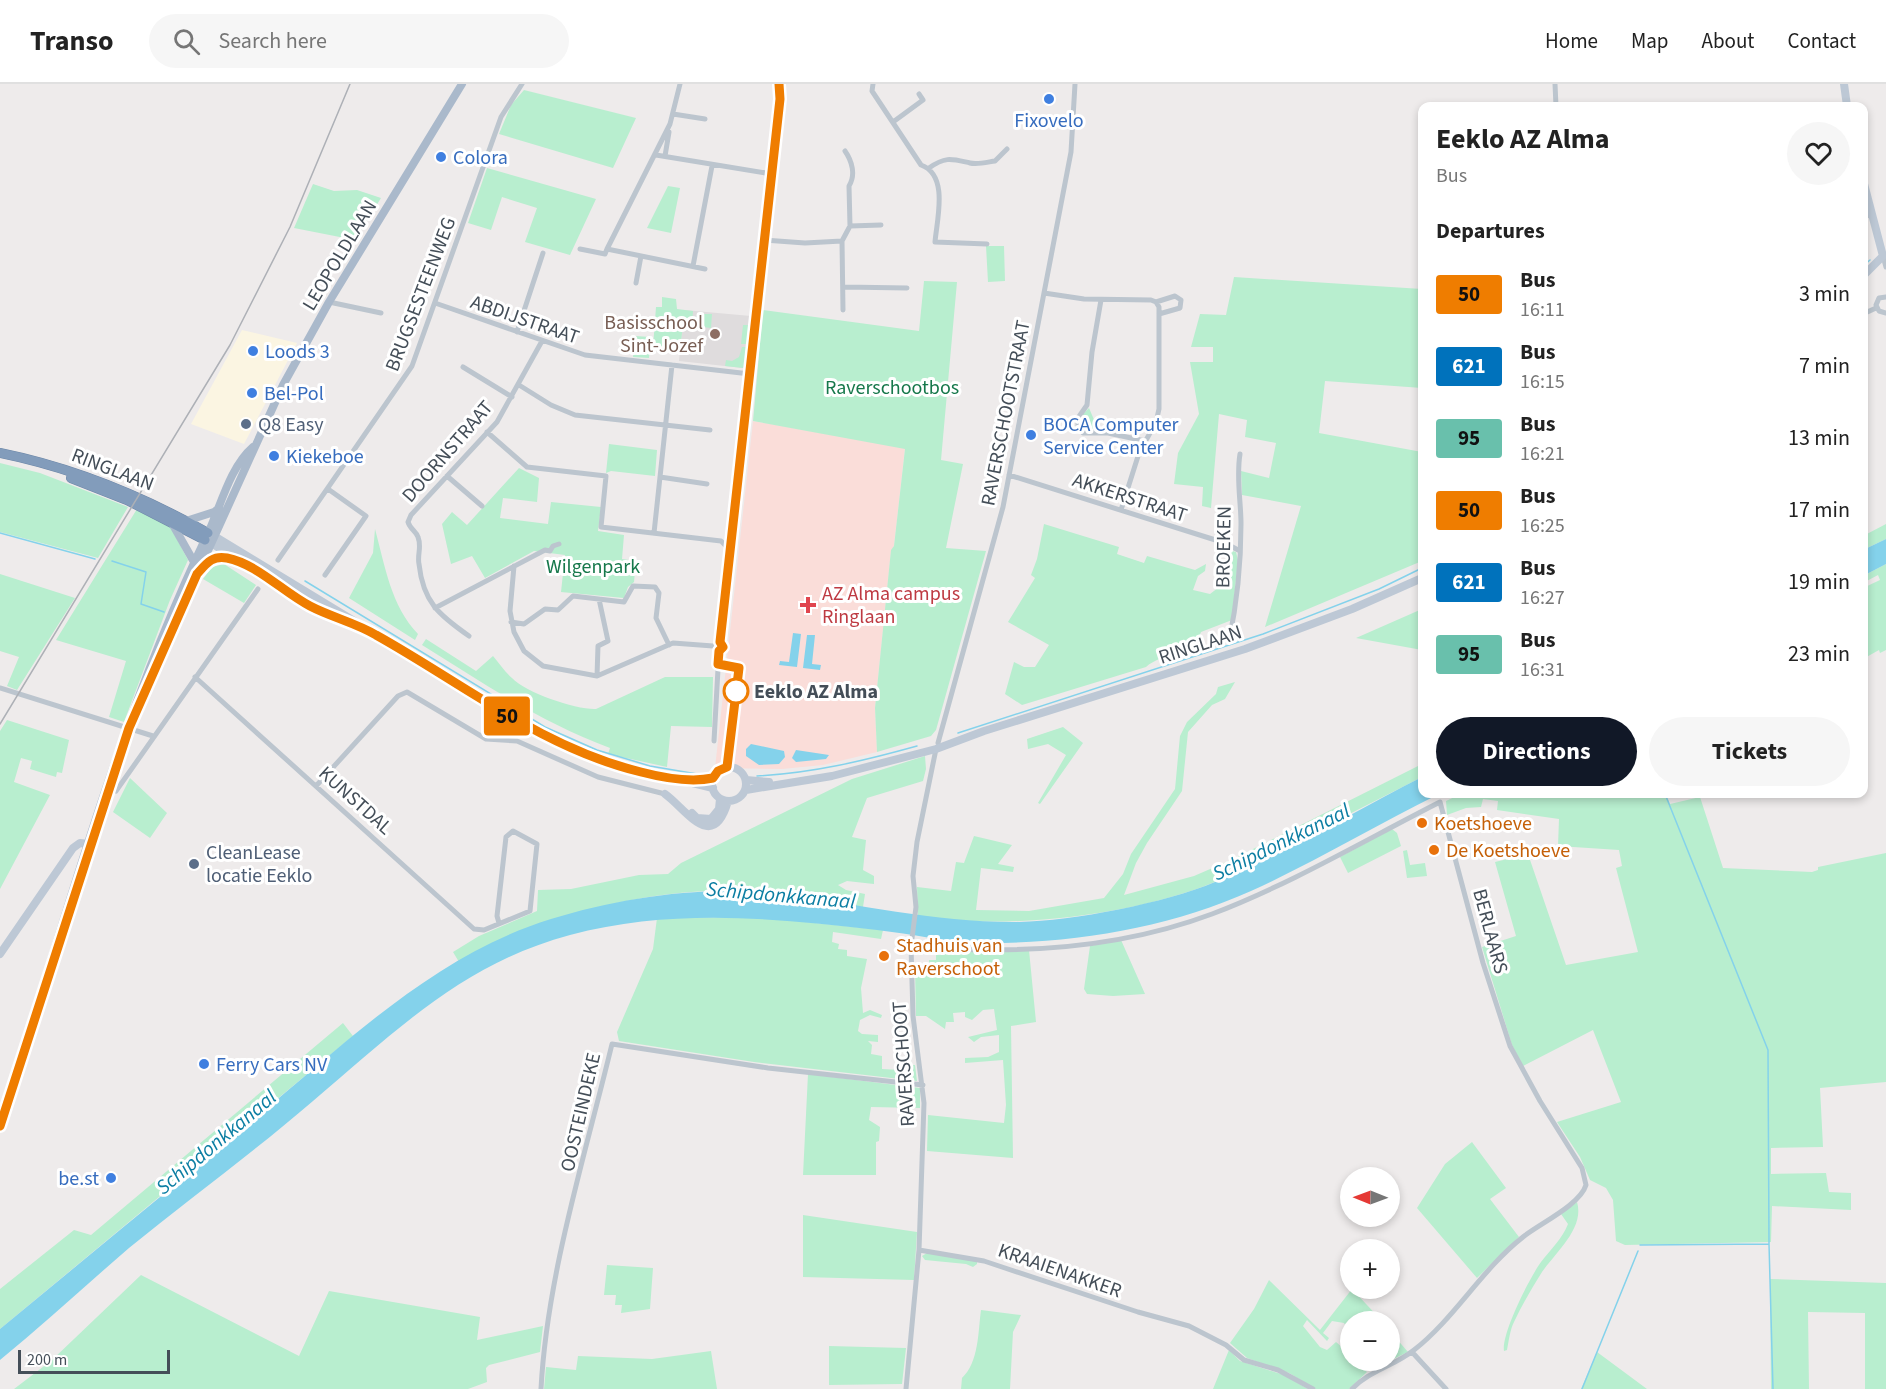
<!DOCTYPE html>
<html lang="en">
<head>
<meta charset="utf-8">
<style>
  :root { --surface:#fff; --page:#f6f6f6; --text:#222; --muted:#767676; --line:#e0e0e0; --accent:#111827 }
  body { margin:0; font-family:"Source Sans 3",sans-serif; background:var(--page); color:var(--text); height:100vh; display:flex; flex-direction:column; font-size:22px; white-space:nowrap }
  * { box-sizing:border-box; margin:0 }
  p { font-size:20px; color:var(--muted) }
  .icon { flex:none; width:33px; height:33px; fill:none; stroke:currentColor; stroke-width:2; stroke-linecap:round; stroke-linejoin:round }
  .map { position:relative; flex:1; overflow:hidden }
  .drawer { position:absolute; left:1418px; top:18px; width:450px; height:696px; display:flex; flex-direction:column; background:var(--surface); border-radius:12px; box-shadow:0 3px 9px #0003 }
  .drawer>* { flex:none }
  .badge { padding:0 12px; border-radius:4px; font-size:21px; line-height:39px }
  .needle { width:39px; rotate:271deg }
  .fabs { position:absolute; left:1340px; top:1083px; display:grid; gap:12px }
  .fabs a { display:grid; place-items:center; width:60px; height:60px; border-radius:50%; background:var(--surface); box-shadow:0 3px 9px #0003; font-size:30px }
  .scale { position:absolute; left:18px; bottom:15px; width:152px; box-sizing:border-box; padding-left:6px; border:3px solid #444e58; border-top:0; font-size:16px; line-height:21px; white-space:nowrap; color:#444e58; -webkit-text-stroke:4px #fff; paint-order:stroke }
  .map>.badge { position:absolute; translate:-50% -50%; box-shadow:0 0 0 3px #fff }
  h2 { padding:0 18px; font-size:22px; line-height:54px }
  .round { display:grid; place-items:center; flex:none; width:63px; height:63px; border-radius:32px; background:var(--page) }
  .head { display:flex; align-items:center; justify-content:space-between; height:102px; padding:0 18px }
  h1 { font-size:28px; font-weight:700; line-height:45px }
  .button { display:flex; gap:12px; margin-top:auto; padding:12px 18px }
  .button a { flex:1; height:69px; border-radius:36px; background:var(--accent); color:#fff; font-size:24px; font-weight:700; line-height:69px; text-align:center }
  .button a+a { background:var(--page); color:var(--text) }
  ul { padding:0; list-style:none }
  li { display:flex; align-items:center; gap:18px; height:72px; padding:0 18px }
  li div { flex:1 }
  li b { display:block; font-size:22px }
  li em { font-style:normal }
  li .badge { min-width:66px; font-weight:700; text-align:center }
  header { display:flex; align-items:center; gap:36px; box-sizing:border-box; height:84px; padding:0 30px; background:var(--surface); border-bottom:2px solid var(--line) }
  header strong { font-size:28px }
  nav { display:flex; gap:33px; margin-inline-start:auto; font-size:21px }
  .search { width:420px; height:54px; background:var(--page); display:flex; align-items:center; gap:15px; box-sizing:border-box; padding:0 21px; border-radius:33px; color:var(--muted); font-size:22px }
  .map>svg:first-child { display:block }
  .commercial { fill:#fbf5e2 }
  .education { fill:#dfdcdd }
  .medical { fill:#faddd9 }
  .green { fill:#b8eecf }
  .water { fill:#84d2eb }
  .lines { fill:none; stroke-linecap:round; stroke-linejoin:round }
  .stream { stroke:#84d2eb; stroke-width:1.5 }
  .highway-casing { stroke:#6d87a7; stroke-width:10 }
  .street { stroke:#bcc5ce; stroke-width:5 }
  .secondary { stroke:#bdc8d5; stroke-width:8 }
  .primary { stroke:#aab9cb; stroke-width:8 }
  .highway { stroke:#829cbb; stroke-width:9 }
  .rail { stroke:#adb0b6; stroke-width:1.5 }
  .line-casing { stroke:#fff; stroke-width:14 }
  .line { stroke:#ef7d00; stroke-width:9 }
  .shop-dot { fill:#3f7fe0; stroke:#fff; stroke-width:2 }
  .education-dot { fill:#8d6e63; stroke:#fff; stroke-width:2 }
  .service-dot { fill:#5c6f8a; stroke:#fff; stroke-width:2 }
  .health-dot { fill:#e0444e; stroke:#fff; stroke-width:2 }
  .stop-dot { fill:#fff; stroke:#ef7d00; stroke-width:3 }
  .food-dot { fill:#e8710a; stroke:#fff; stroke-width:2 }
  .labels { text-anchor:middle; stroke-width:6; stroke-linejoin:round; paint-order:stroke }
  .shop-label { font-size:20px; fill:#366cbe; stroke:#fff; text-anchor:start }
  .street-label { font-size:20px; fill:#444e58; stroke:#fff }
  .education-label { font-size:20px; fill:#785e54; stroke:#fff; text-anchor:end }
  .park-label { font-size:20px; fill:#16784b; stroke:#fff }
  .service-label { font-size:20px; fill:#4e5e75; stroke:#fff; text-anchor:start }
  .health-label { font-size:20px; fill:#be3a42; stroke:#fff; text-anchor:start }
  .stop-label { font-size:20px; font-weight:bold; fill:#444e58; stroke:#fff; text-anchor:start }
  .food-label { font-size:20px; fill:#c56008; stroke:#fff; text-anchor:start }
  .water-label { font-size:21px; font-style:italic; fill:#0c7ea3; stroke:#fff }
</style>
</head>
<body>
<header>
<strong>Transo</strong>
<div class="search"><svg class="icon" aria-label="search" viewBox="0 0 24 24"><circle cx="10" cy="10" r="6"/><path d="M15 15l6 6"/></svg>Search here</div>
<nav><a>Home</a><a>Map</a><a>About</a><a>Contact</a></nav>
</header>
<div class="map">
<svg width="1886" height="1305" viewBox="0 0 1886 1305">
  <rect width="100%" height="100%" fill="#eeebeb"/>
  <!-- commercial -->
  <path class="commercial" d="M242,246L297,259L244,360L191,340Z"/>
  <!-- education -->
  <path class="education" d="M684,226L751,232L746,281L743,284L679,277Z"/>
  <!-- medical -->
  <path class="medical" d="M753,337L905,364L894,462L891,467L875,624L877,668L823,681L782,685L715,684Z"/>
  <!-- green -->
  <path class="green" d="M524,6L636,34L613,84L499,50L511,21Z
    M487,84L596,115L570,171L525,158L537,124L502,113L491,146L468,139Z
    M313,100L334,107L357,106L381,114L355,156L294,144Z
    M668,102L680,104L671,149L647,144Z
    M986,162H1004L1005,197L988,198Z
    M1234,193L1422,205V304L1325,297L1319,349L1422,368V477L1265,543L1301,422L1242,411L1241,387L1269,394L1276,359L1245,353L1247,336L1219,330L1211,424L1202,422L1203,403L1174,400L1178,369L1199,330L1190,278H1213V263H1191L1200,230L1226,231Z
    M924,197L957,198L941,376L963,380L946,464L986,467L936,646L931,652L877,668L875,624L891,466L894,462L905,365L753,337L763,226L919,247Z
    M662,213L676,215L677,225L693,227L692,242L683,241L680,266L653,263L656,223H662Z
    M700,230H712L711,244L695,242V234Z
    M743,241H750L748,260H741Z
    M635,252L651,253L649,274L633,273Z
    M742,263H748L746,281L743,284L725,282L726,276L732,277L739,273Z
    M1089,324L1098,345H1080V333Z
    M609,360L657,366L655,392L611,387L606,389Z
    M0,379L40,389L128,423L98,474L0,448Z
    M519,384L539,394L537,418L503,414L500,434L548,440L551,418L601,423L598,447L624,451L622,475L636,477L634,498L628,503L624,514L561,508L565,471L534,467L485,494L472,472L451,480L442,440L452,428L467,441Z
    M137,425L170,442L188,476L170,516L124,638L109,633L126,577L56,556Z
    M1044,440L1119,463L1117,470L1144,479L1147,472L1195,486L1206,480L1205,487L1198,492L1193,506L1210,510L1227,497L1226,465L1236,468L1238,476L1232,536L1201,548C1194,571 1161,569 1146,583L1022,621L1005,610L1014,578L1024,583H1035L1049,561L1008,538L1035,494L1031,491L1037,475Z
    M1886,440V455L1863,466V452Z
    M375,445C385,482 391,522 418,550L415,556L349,514L373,469Z
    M224,480L256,501L244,519L203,495L212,483Z
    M1886,480V566L1880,569L1879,566L1863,575V504L1880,496L1878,491L1863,499V492Z
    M0,490L75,514L17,606L7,602L19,573L0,567Z
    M1422,525V566L1356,554Z
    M426,555L476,587L493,572C499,579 505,588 512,594C526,609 577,626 596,625L665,593H713L712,643L671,642L667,683L608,670L610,664C542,639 483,599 422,561Z
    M1235,598L1225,615L1212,621L1188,648L1182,707L1147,759L1136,779L1124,811L1194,792L1231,776L1422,680V693L1226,793C1144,831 1007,847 918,832L917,803L951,807L956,778L964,779L974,752L1012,761L998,780L1014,783L1013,788L981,784L976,826L1029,827L1104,814L1123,790L1131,770L1175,705L1180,652L1187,638L1216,610L1218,603Z
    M7,636L69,656L62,689L57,688L56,693L30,685L32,677L21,674L14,698L50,711L0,805V647Z
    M1063,643L1083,659L1040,720L1038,719L1066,671L1048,660L1028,665L1027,655Z
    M925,672L926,685L923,697L867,714L852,753L866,756L863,786L874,792V800L847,797L838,801L846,806L865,810L863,823C819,816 775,808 731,807C647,804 531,836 459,878L453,868L479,852L537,827L538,806L571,805L639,791L668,790L681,779L852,695Z
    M130,694L167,729L150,754L113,728Z
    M1461,710H1666L1670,720L1700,713L1723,784L1812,788L1818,786V783L1886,769V998L1820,1004L1823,1063L1771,1064V1090L1826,1089L1829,1108L1851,1109V1126L1772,1122L1771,1158L1625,1161L1616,1157L1613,1116L1606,1104L1590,1096L1580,1073L1557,1038L1621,1018L1593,946L1523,982L1512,961L1482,863L1516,852L1495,778L1528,770L1566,881L1638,868L1616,784L1622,782L1619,766L1558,762L1559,735L1497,726L1498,717L1483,715L1481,723L1466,724L1447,731L1446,717Z
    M1392,745L1397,749L1401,762L1348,789L1340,773Z
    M1407,766L1410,781L1425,779L1427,792L1407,794L1403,767Z
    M757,833L883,846L881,855L833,848L832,858L839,860L838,865L847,866V872L867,875L861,904L863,929L870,926L882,931L881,934L870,931L860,936L858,947L862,950L878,951V958L868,957L872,961L871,970L882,972V985L900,986L904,981H915L917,997L754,978L619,957L617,948L653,865L657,834Z
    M1121,856L1145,910L1113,912L1087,910L1084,905L1090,862Z
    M1029,866L1036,938L1011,942L1013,1074L927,1067L928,1031L1004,1039L1006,1021L1003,976L965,979V974L988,973L999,968V951L981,953L974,958L968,953L997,946L994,925L983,926L972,936L965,933V928L953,929L954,938H946L945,945L926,932H916L915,885L929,884V876H936V868Z
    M343,939L353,952L0,1245V1205L74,1146L91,1151Z
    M808,990L920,1004V1024L871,1023L869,1036L880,1043L879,1057L876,1058V1091H803Z
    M1472,1058L1506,1104L1490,1115L1519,1153L1477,1194L1417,1124L1445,1080Z
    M1577,1118C1585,1144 1555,1169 1542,1188C1532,1204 1522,1221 1514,1238C1510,1246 1509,1256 1507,1266L1504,1267C1501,1250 1530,1193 1541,1178C1551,1165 1562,1155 1568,1140L1561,1130Z
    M803,1131L917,1148L914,1196L803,1193Z
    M927,1169L977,1177V1180L973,1183L966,1180L925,1176L922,1172Z
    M607,1181L653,1184L650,1225L621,1229L622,1221H615L616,1211H604Z
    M141,1191L299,1272L329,1207L480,1233L477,1256L543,1242L540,1268L489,1281L486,1284L487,1298L468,1305H14L52,1276Z
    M1770,1195L1886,1199V1305H1865V1229L1808,1228L1809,1305H1771Z
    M1269,1196L1320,1246L1352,1205L1382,1237L1350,1238V1248L1344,1239L1332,1237L1323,1249L1329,1254L1327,1257L1307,1236L1303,1242L1320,1263L1327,1266L1336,1258L1350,1270V1276L1367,1288L1349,1305H1316L1289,1289L1247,1274L1230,1259L1254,1225Z
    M981,1226L1021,1231L1013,1248L1010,1305H961L962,1294C979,1278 978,1248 981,1226Z
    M1389,1246L1408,1268L1377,1283L1372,1277L1389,1276Z
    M829,1262L906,1264L902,1300L829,1301Z
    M1229,1266L1240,1277L1284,1291L1308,1305H1213Z
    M711,1267L717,1305H544L546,1283L576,1286L578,1272L652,1275Z
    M1597,1268L1647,1305H1581Z"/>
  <!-- water -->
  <path class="water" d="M1886,455V480L1863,492V466Z
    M793,549L801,550L797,583L779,581L780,577L789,578Z
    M807,551H815L812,580L821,581L820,586L803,584Z
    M751,660L784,667L785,673L779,680L759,681L746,672V665Z
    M796,666L829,671L826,675L796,678L792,674Z
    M1422,693V710H1439C1376,741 1315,778 1251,807C1169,844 1071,860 981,859C946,858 912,850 877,846C773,834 672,824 570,851C462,880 396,947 313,1017C254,1068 190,1114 129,1164C86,1201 44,1240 0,1276V1245C87,1173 174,1102 260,1030C349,956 437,870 551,835C623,813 705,801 780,810C860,820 938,839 1019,838C1073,837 1165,819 1215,798C1284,770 1355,727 1422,693Z"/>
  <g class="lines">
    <!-- stream -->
    <path class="stream" d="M1863,182L1870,176
      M0,449L95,475
      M112,477L146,488L141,520L164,528
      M305,497L545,643L597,666L650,682L703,691
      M958,649L1263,550L1379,505L1422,484
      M757,692C813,689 863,677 917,662
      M1769,1160L1773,1305
      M1640,1161L1769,1160L1768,966L1665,710
      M1582,1305L1638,1167"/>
    <defs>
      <path id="highway" d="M0,369C74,384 142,412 208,449
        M71,394L127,416L205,456"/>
    </defs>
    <!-- highway casing -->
    <use href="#highway" class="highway-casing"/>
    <!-- street -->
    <path class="street" d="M873,0L872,7L921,81C949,91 937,135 935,158L987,160
      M1555,0L1556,22
      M673,30L705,35
      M893,38L923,16L919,10
      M656,71L772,90
      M665,72L669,48
      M929,84C946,72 952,75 970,79C977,81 988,78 995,77L1007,65
      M1863,135L1871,129
      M850,142L881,141
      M764,156L805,159L842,157L843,226
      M842,157L850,142L849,102C856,91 852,77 845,67
      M580,165L605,170L607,165L705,185
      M607,165L670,40L680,0
      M1883,172L1886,183
      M693,182L712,82
      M636,199L641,172
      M844,203L907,204
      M1044,209L1084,215L1151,216L1156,218L1159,223V325L1156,338L1139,369L1121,426
      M1886,213L1879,214L1876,221L1879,227L1886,229
      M1101,216L1092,268L1087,321L1078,334V343L1083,349H1108L1145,357
      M329,218L381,229
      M1156,218L1175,212L1181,216L1180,224L1159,230
      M435,219L585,271L750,290
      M1863,230L1876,224
      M517,248L543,169
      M463,283L512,313
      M519,301L551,321L575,331L710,346
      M487,348L527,383L606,392L601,443L721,457L730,466
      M1009,391L1225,459L1240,467
      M447,392L482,422
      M660,393L707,400
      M654,449L672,281
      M278,476L412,282L501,33L522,0
      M514,482L510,527L514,548L524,567L543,582L597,592L673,559L713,562
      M325,491L366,432L328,405
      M435,524L545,466L550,467L553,462L559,460
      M511,538L524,540L545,525L558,526L573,512L624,518L633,502L655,503L659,509L656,534L669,561
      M469,552C439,531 423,518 419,480C417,471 422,463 418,453C416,447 410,445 408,438L411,431L497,338L542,257
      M1229,557C1237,519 1241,479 1241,440C1241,417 1236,394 1240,370
      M597,592L598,562L608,557L599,515
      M195,593L474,845L484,846L530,827L537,760L513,747L506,753L497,832L499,839
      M0,604L153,652
      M714,657L719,567L723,563L720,558L780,15L779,0
      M938,659L1003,423L1071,68L1075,0
      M316,702L398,612L407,608L486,655L517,657L598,693L665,710
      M116,707L258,505
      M911,862C1011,871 1116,866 1212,830C1291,800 1365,756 1440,718L1483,879L1510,962L1540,1017L1582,1084L1586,1101C1580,1121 1539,1140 1523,1153C1482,1185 1454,1235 1414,1266C1394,1282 1369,1287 1352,1305
      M919,1166L984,1177L1138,1228L1189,1242L1226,1261L1244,1276L1278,1286L1313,1305
      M1412,1268L1446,1305
      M541,1305C547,1191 585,1072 612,960L768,984L923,1001
      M906,1305L919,1166L924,1019L913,932L911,862L916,823L913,792L917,758L936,665"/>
    <!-- secondary -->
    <path class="secondary" d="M1844,0L1847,22
      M1863,96L1883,172L1863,192
      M214,452L545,653L610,679L713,704
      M211,459L310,522L369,547
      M202,484C209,472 222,472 234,476
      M712 700a17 17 0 1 1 34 0a17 17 0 1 1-34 0Z
      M746,696L769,698
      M746,706L832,692L936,665L984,647L1245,565L1352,525L1422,494
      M665,710C686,725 713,770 728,717
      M692,729L697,734L711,735L719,725L720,715
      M0,870L73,764L80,759L90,760"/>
    <!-- primary -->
    <path class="primary" d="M186,437L214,428L219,424
      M173,441L194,478
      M167,557L283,301L329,218L462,0
      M0,1042C63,842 118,636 209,447C221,421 230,383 253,363"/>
    <!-- highway -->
    <use href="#highway" class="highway"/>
    <!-- rail -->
    <path class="rail" d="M0,640L230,261L290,143L350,0"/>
  </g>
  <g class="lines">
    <defs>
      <path id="line" d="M0,1042L129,644L197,490C206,480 212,471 227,474C257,480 283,508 310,522C331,533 356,539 376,551C464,600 542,664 641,688C664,694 690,699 713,694L718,687L727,683L739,584L718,580L719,567L723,563L720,558L780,15L779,0"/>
    </defs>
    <!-- line casing -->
    <use href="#line" class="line-casing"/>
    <!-- line -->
    <use href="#line" class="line"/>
  </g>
  <!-- markers -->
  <g class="shop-dot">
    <circle cx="1049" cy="15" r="6"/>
    <circle cx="441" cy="73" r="6"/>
    <circle cx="253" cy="267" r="6"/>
    <circle cx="252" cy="309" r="6"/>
    <circle cx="1031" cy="351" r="6"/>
    <circle cx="274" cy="372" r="6"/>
    <circle cx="204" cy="980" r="6"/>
    <circle cx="111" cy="1094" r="6"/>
  </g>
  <circle class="education-dot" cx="715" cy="250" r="6"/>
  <g class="service-dot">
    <circle cx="246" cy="340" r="6"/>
    <circle cx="194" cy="780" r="6"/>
  </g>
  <path class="health-dot" d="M805 512h6v6h6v6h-6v6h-6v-6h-6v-6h6z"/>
  <circle class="stop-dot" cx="736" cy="607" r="12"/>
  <g class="food-dot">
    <circle cx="1422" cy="739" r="6"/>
    <circle cx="1434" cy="766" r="6"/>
    <circle cx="884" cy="872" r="6"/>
  </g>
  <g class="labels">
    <!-- shop labels -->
    <g class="shop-label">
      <text x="1049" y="43" text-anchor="middle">Fixovelo</text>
      <text x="453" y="80">Colora</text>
      <text x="265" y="274">Loods 3</text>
      <text x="264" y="316">Bel-Pol</text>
      <text x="1043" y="347">BOCA Computer<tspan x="1043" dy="23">Service Center</tspan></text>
      <text x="286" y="379">Kiekeboe</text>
      <text x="216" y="987">Ferry Cars NV</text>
      <text x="99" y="1101" text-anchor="end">be.st</text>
    </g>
    <!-- street labels -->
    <g class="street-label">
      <text transform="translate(339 171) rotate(-59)" y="7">LEOPOLDLAAN</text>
      <text transform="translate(420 210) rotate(-69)" y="7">BRUGSESTEENWEG</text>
      <text transform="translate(525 235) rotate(19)" y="7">ABDIJSTRAAT</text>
      <text transform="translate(1005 329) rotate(-79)" y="7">RAVERSCHOOTSTRAAT</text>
      <text transform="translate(447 367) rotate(-49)" y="7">DOORNSTRAAT</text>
      <text transform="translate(113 385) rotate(21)" y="7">RINGLAAN</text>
      <text transform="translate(1130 413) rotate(18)" y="7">AKKERSTRAAT</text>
      <text transform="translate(1223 463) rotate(-89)" y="7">BROEKEN</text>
      <text transform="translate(1200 560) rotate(-18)" y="7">RINGLAAN</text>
      <text transform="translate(356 716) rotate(42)" y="7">KUNSTDAL</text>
      <text transform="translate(1491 847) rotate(75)" y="7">BERLAARS</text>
      <text transform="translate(903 980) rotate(-94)" y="7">RAVERSCHOOT</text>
      <text transform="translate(580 1028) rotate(-77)" y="7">OOSTEINDEKE</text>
      <text transform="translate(1060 1186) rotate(19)" y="7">KRAAIENAKKER</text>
    </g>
    <!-- education labels -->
    <g class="education-label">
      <text x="703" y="245">Basisschool<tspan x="703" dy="23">Sint-Jozef</tspan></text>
    </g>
    <!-- park labels -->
    <g class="park-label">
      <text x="892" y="310">Raverschootbos</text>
      <text x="593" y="489">Wilgenpark</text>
    </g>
    <!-- service labels -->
    <g class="service-label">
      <text x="258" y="347">Q8 Easy</text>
      <text x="206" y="775">CleanLease<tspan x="206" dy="23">locatie Eeklo</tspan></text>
    </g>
    <!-- health labels -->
    <g class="health-label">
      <text x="822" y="516">AZ Alma campus<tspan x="822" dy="23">Ringlaan</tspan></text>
    </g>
    <!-- stop labels -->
    <g class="stop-label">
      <text x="754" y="614">Eeklo AZ Alma</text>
    </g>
    <!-- food labels -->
    <g class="food-label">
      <text x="1434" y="746">Koetshoeve</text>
      <text x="1446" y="773">De Koetshoeve</text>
      <text x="896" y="868">Stadhuis van<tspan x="896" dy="23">Raverschoot</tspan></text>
    </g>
    <!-- water labels -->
    <g class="water-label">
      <text transform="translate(1281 758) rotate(-26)" y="7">Schipdonkkanaal</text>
      <text transform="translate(781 811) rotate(5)" y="7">Schipdonkkanaal</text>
      <text transform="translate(216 1058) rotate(-40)" y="7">Schipdonkkanaal</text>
    </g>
  </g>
</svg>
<div class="fabs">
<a><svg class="needle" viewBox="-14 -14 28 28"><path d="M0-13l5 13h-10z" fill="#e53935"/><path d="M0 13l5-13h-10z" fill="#767676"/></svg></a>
<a>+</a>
<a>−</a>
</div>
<div class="scale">200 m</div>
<b class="badge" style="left:507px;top:632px;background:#ef7d00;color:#111">50</b>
<section class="drawer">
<div class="head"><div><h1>Eeklo AZ Alma</h1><p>Bus</p></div><a class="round"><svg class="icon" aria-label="heart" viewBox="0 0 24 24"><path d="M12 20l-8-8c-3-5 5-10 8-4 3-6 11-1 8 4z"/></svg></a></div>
<h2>Departures</h2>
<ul>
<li><span class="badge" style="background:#ef7d00;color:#111">50</span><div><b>Bus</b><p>16:11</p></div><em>3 min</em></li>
<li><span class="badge" style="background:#0072bc;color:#fff">621</span><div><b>Bus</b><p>16:15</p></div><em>7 min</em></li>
<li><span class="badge" style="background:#69c0ac;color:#111">95</span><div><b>Bus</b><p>16:21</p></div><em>13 min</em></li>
<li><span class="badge" style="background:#ef7d00;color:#111">50</span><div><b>Bus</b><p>16:25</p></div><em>17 min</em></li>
<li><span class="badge" style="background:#0072bc;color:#fff">621</span><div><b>Bus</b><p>16:27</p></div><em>19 min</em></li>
<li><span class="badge" style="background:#69c0ac;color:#111">95</span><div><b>Bus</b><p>16:31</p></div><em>23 min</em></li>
</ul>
<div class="button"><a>Directions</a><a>Tickets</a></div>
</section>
</div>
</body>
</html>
